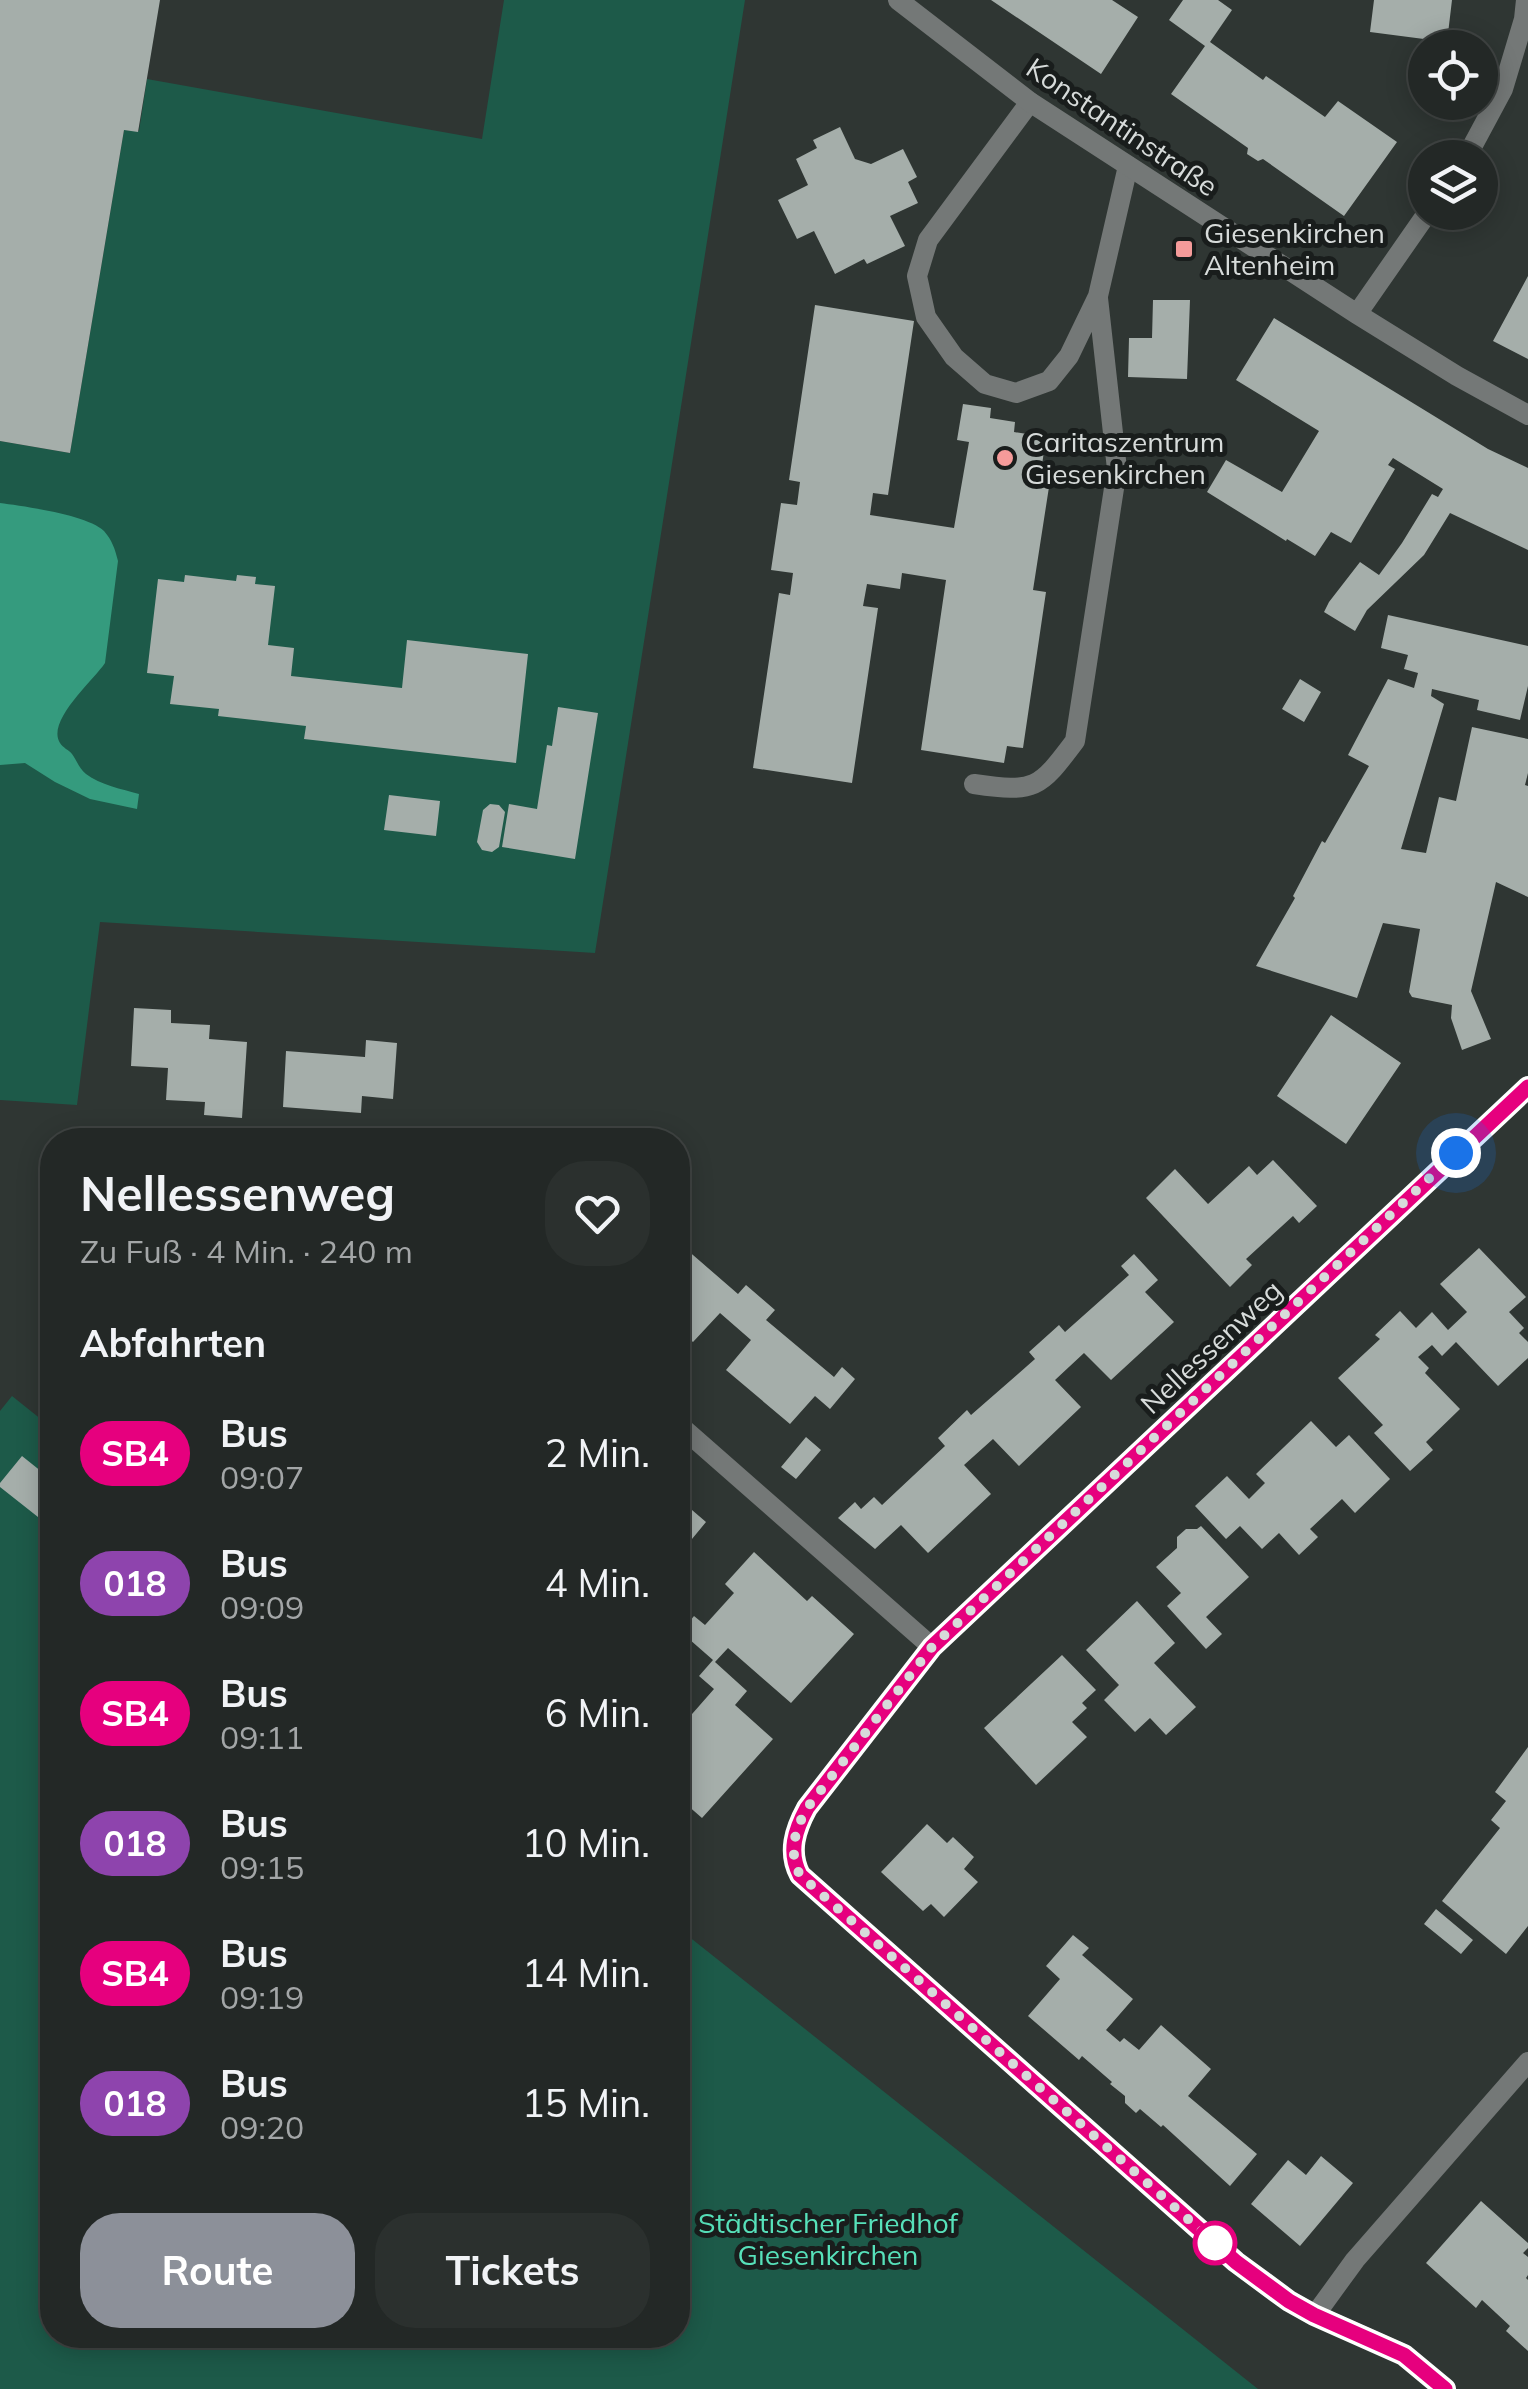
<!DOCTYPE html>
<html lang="de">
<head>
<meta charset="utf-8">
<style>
  :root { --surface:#232826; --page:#2b302e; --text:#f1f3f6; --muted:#a3a6a7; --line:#404443; --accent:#8c9099 }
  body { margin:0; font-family:Mulish,sans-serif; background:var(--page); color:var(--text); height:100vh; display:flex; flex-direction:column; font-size:38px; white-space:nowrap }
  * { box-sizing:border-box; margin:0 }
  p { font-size:32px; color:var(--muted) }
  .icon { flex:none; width:55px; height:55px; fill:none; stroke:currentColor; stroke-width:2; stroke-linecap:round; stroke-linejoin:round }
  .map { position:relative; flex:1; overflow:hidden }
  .side { position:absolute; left:40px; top:1128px; width:650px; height:1220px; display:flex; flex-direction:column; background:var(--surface); border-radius:40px; box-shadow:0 5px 25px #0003,0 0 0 2px var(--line) }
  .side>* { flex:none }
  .badge { padding:0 20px; border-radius:32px; font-size:35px; line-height:65px }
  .controls { position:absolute; left:1408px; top:30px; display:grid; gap:20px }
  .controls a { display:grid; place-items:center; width:90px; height:90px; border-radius:50%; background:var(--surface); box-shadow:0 5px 25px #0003,0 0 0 2px var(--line); font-size:50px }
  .you { position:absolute; width:50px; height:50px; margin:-25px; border:8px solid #fff; border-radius:50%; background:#1a73e8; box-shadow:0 0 0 15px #1a73e833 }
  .map>.badge { position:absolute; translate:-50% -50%; box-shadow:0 0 0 5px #fff }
  h2 { padding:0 40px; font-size:38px; line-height:90px }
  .round { display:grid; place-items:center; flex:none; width:105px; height:105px; border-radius:40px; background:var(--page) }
  .head { display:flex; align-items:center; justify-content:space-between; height:170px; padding:0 40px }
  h1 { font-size:48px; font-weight:700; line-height:75px }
  .action { display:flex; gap:20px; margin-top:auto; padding:20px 40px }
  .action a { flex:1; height:115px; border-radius:40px; background:var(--accent); color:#fff; font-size:40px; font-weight:700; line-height:115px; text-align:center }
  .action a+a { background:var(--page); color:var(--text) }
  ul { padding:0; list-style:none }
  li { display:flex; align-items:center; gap:30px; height:130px; padding:0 40px }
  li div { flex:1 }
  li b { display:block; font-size:38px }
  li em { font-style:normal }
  li .badge { min-width:110px; font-weight:700; text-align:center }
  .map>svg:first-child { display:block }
  .green { fill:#1d5a49 }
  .water { fill:#359b7e }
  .building { fill:#a5aeaa }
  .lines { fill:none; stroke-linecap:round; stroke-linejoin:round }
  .lane { stroke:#747877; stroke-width:20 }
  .street { stroke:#747877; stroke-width:20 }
  .line-casing { stroke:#fff; stroke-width:22 }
  .line { stroke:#e6007e; stroke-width:15 }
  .walk { stroke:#d7dbda; stroke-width:10; stroke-dasharray:0 18 }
  .poi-dot { fill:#f59b9a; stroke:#191d1c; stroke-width:4 }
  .stop-dot { fill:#fff; stroke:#e6007e; stroke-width:5 }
  .labels { text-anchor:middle; stroke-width:10; stroke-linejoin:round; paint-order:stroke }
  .street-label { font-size:28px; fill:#d7dbda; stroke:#191d1c }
  .poi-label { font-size:28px; fill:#d7dbda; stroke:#191d1c; text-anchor:start }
  .park-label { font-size:28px; fill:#57e1ba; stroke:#191d1c }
</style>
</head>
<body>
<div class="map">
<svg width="1528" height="2389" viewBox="0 0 1528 2389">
  <rect width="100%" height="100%" fill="#2f3633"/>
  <!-- green -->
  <path class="green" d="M504,0H745L595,953L100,922L77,1105L0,1100V441L70,453L124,130L139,131L147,79L482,139Z
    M12,1396L52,1428V2335H678V1928L1258,2389H0V1411Z"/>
  <!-- water -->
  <path class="water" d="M0,503C23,506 88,515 104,531C112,540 115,549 118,561L105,663C93,681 46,721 60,743C63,748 69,750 72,754C77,761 79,768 86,774C100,785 122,789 139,794L137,809L90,799L55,782L25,763L0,765Z"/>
  <!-- building -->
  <path class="building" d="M0,0H160L138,132L124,130L70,453L0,441Z
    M991,0H1112L1138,17L1101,74Z
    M1183,0H1218L1232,10L1210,42L1263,80L1266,76L1325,117L1338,101L1397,142L1344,216L1263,159L1258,161L1247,154L1248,148L1171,94L1205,46L1169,20Z
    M1374,0H1452L1447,42L1370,32Z
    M840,127L855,159L871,164L903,149L917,177L908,182L918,203L890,216L905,246L867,264L864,259L835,274L814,231L797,239L778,200L808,185L796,159L817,148L813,140Z
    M1528,276V359L1493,341Z
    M1153,300H1190L1187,379L1128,377L1129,338H1152Z
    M815,305L914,321L888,495L873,493L870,515L954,528L969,442L957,440L963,404L991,408L990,418L1015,422L1014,432L1046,437L1039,486L1049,487L1033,590L1046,592L1023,748L1007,746L1004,763L921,750L946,580L902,573L900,589L867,584L863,606L878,608L852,783L753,768L779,593L790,595L793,573L771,570L781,503L797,505L800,482L789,480Z
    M1274,318L1488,449L1528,468V550L1450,513L1424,555L1367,610L1355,631L1324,612L1329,602L1360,562L1379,575L1402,543L1432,494L1438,497L1443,489L1393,458L1388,465L1395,469L1351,543L1331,532L1315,556L1287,539L1286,541L1207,492L1226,460L1282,492L1319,431L1236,380Z
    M185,575L236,581L237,575L256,577L255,584L275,586L268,645L294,648L291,676L402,688L407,640L528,654L516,763L304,739L306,726L218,716L219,709L170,704L174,676L147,673L158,579L184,582Z
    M1388,615L1528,646V686L1520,720L1477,710L1479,700L1432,689L1431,696L1444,704L1401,849L1426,853L1439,797L1456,801L1472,727L1528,739V773L1525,785L1528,786V897L1496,882L1471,991L1491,1039L1462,1050L1451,1018L1452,1005L1412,997L1409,992L1420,929L1383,923L1357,998L1256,966L1295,898L1293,896L1322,841L1325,843L1369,766L1348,755L1388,679L1414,688L1418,673L1404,669L1408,655L1381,648Z
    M1300,679L1321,692L1304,722L1282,709Z
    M558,707L598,713L575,859L502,847L509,804L537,809L547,745L552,746Z
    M389,795L440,801L436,836L384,830Z
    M490,804L499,805L505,812L499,847L492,852L482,850L477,842L483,810Z
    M134,1008L171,1010V1023L210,1025L209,1039L247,1042L242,1118L204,1115L205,1102L166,1100L168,1068L131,1066Z
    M1331,1015L1401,1063L1346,1144L1277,1096Z
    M366,1040L397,1043L393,1099L362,1096L361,1113L283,1107L286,1051L365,1057Z
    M1273,1160L1317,1206L1299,1223L1293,1216L1246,1259L1252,1265L1230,1287L1146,1198L1175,1169L1208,1204L1249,1166L1257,1175Z
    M678,1242L738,1294L746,1285L775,1310L766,1320L834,1377L842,1367L855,1379L830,1409L815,1396L790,1424L726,1370L751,1340L720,1313L693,1342L678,1329Z
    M1479,1248L1526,1297L1509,1312L1524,1328L1519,1333L1528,1342V1358L1498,1386L1456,1342L1442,1356L1432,1345L1418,1357L1429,1368L1425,1373L1460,1409L1426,1442L1433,1450L1410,1471L1374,1433L1383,1425L1338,1378L1380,1339L1375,1335L1400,1311L1416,1328L1432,1312L1448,1330L1467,1312L1440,1284Z
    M1134,1254L1158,1280L1145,1292L1174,1322L1111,1380L1084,1353L1055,1380L1081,1407L1019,1466L993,1439L964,1465L991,1494L928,1553L901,1525L875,1549L838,1518L855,1502L861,1509L874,1497L882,1505L945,1446L938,1438L967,1410L971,1415L1035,1359L1029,1352L1059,1325L1065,1332L1129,1275L1121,1266Z
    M1311,1421L1336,1447L1349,1435L1390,1479L1355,1513L1342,1499L1310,1529L1318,1537L1299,1555L1279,1533L1262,1549L1240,1526L1226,1539L1195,1506L1227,1476L1249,1499L1265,1483L1256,1474Z
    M806,1437L821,1450L796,1479L781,1467Z
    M22,1456L52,1480V1499L38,1517L0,1487V1483Z
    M685,1504L706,1522L678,1556V1507L680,1509Z
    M1201,1526L1249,1577L1206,1617L1222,1634L1206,1649L1167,1606L1181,1593L1156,1567L1177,1548V1537L1186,1529H1197Z
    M754,1552L807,1601L812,1596L854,1634L791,1703L728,1648L715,1662L747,1691L735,1705L773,1739L702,1818L678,1797V1730L714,1689L699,1676L713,1660L681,1632L694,1616L705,1625L734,1593L725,1584Z
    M1137,1601L1175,1643L1154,1663L1196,1707L1166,1735L1150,1718L1135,1732L1104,1700L1119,1685L1086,1650Z
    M1062,1655L1096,1690L1082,1703L1087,1708L1072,1722L1087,1737L1036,1785L984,1728Z
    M1528,1747V1926L1506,1954L1442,1901L1500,1828L1491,1820L1506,1801L1495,1792Z
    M927,1824L947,1843L953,1837L974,1857L964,1869L978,1882L944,1917L931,1904L923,1911L881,1872Z
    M1436,1909L1473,1940L1461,1954L1424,1924Z
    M1073,1935L1089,1948L1082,1955L1133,1999L1106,2030L1120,2042L1124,2038L1139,2050L1161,2025L1211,2069L1188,2096L1257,2154L1230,2186L1163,2125L1161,2127L1140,2109L1136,2113L1125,2103V2096L1110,2084L1112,2082L1082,2056L1079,2060L1028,2016L1060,1979L1046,1966Z
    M1321,2156L1353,2183L1300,2246L1251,2204L1288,2160L1306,2175Z
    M1481,2201L1528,2243V2248L1523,2253L1528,2257V2275L1526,2278L1528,2280V2351L1506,2331L1510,2326L1482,2300L1476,2308L1426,2263Z"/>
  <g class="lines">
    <!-- lane -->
    <path class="lane" d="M1030,102L928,240L917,276L926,317L954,357L985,384L1016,393L1049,381L1069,356L1098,296L1128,166
      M974,784C1035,793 1039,789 1075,741L1117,469L1098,298"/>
    <!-- street -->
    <path class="street" d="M898,0L1030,102L1357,314L1457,376L1528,415
      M1466,158L1503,89L1524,19L1526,0
      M1357,314L1428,212
      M678,1424L932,1647
      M1315,2315L1355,2260L1528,2062
      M1445,2389L1405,2355L1315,2315L1289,2301L1236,2262L800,1875C788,1852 795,1830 807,1808L932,1647L1528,1087"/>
  </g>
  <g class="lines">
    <defs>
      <path id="line" d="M1445,2389L1404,2355L1314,2315L1289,2301L1236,2262L800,1875C788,1852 795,1830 807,1808L932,1647L1528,1087"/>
    </defs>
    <!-- line casing -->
    <use href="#line" class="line-casing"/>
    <!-- line -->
    <use href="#line" class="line"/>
    <!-- walk -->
    <path class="walk" d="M1215,2243L800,1875C788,1852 795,1830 807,1808L932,1647L1456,1153"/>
  </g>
  <!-- markers -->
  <g class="poi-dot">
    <rect x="1174" y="239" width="20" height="20" rx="5"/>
    <circle cx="1005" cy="458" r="10"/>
  </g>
  <circle class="stop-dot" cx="1215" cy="2243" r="20"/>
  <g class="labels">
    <!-- street labels -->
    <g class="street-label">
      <text transform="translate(1122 127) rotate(34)" y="10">Konstantinstraße</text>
      <text transform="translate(1211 1347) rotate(-43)" y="10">Nellessenweg</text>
    </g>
    <!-- poi labels -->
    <g class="poi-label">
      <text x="1204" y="243">Giesenkirchen<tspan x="1204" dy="32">Altenheim</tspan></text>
      <text x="1025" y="452">Caritaszentrum<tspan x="1025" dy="32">Giesenkirchen</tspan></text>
    </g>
    <!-- park labels -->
    <g class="park-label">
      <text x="828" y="2233">Städtischer Friedhof<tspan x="828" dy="32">Giesenkirchen</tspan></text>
    </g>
  </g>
</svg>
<div class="controls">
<a><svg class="icon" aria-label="locate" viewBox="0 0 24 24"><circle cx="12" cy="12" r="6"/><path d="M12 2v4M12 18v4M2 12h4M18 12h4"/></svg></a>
<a><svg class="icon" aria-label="layers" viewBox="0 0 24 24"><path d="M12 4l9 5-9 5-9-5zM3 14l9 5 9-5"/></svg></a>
</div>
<div class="you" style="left:1456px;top:1153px"></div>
<section class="side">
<div class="head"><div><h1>Nellessenweg</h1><p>Zu Fuß · 4 Min. · 240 m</p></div><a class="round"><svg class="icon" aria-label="heart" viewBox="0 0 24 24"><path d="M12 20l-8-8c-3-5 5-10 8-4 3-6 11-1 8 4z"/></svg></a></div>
<h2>Abfahrten</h2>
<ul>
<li><span class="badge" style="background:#e6007e;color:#fff">SB4</span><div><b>Bus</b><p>09:07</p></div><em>2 Min.</em></li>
<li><span class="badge" style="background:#8e44ad;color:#fff">018</span><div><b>Bus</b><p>09:09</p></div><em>4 Min.</em></li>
<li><span class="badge" style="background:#e6007e;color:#fff">SB4</span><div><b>Bus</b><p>09:11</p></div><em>6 Min.</em></li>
<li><span class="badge" style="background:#8e44ad;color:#fff">018</span><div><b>Bus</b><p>09:15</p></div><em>10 Min.</em></li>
<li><span class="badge" style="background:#e6007e;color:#fff">SB4</span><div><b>Bus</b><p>09:19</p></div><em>14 Min.</em></li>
<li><span class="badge" style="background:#8e44ad;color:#fff">018</span><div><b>Bus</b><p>09:20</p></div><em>15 Min.</em></li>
</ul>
<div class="action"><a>Route</a><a>Tickets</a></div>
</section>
</div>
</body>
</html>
